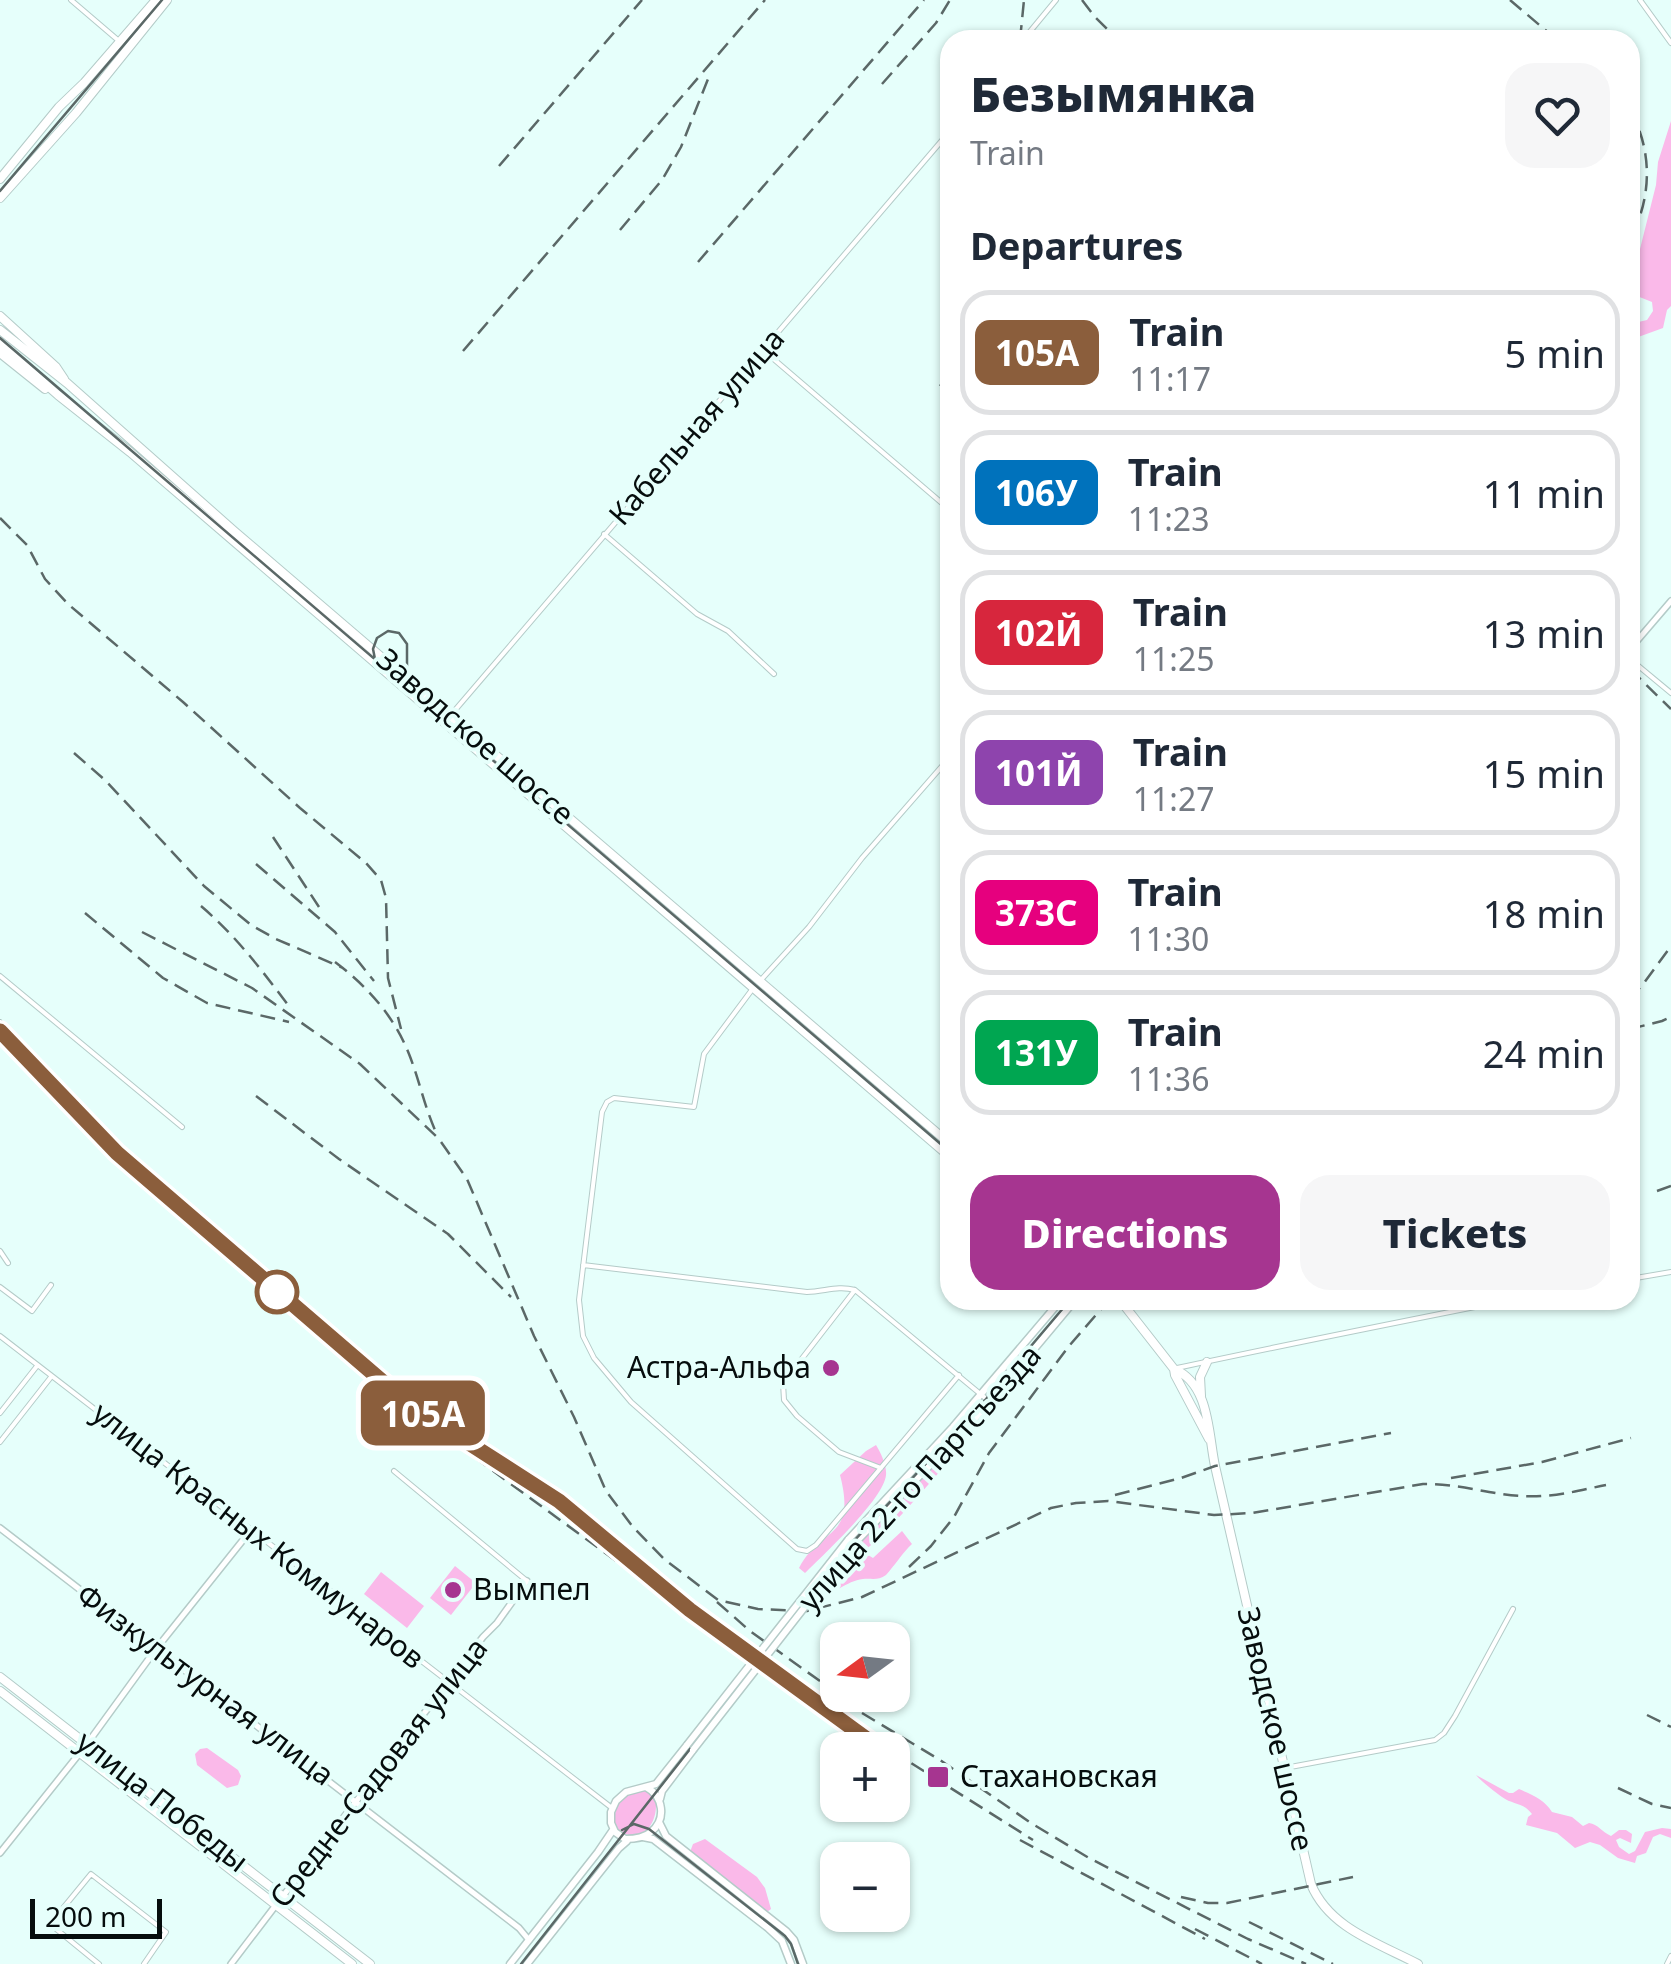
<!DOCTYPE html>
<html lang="en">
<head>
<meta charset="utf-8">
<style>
  :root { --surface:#fff; --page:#f6f6f7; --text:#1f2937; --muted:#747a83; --line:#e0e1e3; --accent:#a63590 }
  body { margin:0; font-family:"Noto Sans",sans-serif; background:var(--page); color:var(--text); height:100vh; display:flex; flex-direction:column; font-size:38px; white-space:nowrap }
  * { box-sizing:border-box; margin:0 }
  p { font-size:32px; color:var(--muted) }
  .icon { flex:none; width:55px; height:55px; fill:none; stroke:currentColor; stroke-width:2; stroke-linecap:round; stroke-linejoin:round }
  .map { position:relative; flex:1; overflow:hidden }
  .details { position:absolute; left:940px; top:30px; width:700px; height:1280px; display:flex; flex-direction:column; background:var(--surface); border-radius:30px; box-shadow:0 2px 8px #0004 }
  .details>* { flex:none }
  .badge { padding:0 20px; border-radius:15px; font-size:35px; line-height:65px }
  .needle { width:65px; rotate:255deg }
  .tools { position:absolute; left:820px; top:1622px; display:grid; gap:20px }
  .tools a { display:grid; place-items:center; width:90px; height:90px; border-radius:20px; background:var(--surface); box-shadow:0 2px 8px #0004; font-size:50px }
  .scale { position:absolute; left:30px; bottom:25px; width:132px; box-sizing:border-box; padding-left:10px; border:5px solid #060d0d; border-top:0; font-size:28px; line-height:35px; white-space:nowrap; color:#060d0d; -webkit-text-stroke:8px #e6fffb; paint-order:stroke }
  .map>.badge { position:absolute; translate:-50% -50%; box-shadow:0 0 0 5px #fff }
  h2 { padding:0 30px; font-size:38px; line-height:90px }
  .round { display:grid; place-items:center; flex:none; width:105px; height:105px; border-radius:30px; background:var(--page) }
  .summary { display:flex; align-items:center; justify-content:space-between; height:170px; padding:0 30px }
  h1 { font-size:48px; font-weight:800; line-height:75px }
  .button { display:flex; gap:20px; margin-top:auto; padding:20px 30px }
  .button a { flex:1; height:115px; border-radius:30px; background:var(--accent); color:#fff; font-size:40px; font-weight:800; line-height:115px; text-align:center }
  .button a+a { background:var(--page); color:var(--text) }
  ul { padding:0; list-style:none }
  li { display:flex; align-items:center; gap:30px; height:125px; margin:0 20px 15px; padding:0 10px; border:5px solid var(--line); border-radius:30px }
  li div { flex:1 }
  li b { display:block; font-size:38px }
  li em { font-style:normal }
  li .badge { min-width:110px; font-weight:700; text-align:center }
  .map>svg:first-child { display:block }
  .green { fill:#fab9e9 }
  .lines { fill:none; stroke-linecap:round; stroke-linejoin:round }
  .minor-casing { stroke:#b4cbc8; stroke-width:6 }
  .tertiary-casing { stroke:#b4cbc8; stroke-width:8 }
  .secondary-casing { stroke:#b4cbc8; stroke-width:9 }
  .primary-casing { stroke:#b4cbc8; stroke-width:10 }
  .minor { stroke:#fff; stroke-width:4 }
  .tertiary { stroke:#fff; stroke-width:5 }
  .secondary { stroke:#fff; stroke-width:6 }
  .primary { stroke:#fff; stroke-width:8 }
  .tram { stroke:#5b6867; stroke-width:2.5 }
  .rail { stroke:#5b6867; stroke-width:2.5; stroke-dasharray:15 8; stroke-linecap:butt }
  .secondary-bridge-casing { stroke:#b4cbc8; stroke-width:9; stroke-linecap:butt }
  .secondary-bridge { stroke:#fff; stroke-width:6 }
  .line-casing { stroke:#fff; stroke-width:22 }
  .line { stroke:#8b5e3c; stroke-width:15 }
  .stop-dot { fill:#fff; stroke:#8b5e3c; stroke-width:5 }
  .poi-dot { fill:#a63590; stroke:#e6fffb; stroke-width:4 }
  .labels { text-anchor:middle; stroke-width:8; stroke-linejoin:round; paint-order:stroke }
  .street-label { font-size:30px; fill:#060d0d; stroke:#e6fffb }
  .poi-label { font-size:30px; fill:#060d0d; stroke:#e6fffb; text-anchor:start }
</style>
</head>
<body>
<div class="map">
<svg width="1671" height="1964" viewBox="0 0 1671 1964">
  <rect width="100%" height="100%" fill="#e6fffb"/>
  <!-- green -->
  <path class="green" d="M1671,121V306L1667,310L1663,328L1630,340V324L1647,320L1653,311L1652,302L1637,296L1631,285L1656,185L1658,162Z
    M876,1445C881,1453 887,1466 886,1475C884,1499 823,1555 805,1573L799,1568C821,1526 857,1540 840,1475L866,1451Z
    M947,1450L953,1457C923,1489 897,1524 863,1552L873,1558L902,1531L912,1544C904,1551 892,1569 886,1575C878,1581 871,1578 863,1579C846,1581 834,1595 817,1596L851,1549Z
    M455,1566L476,1583L451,1615L430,1598Z
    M381,1572L424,1606L407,1628L364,1594Z
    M207,1748L238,1770L241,1776L238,1785L227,1788L197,1765L195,1754L200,1749Z
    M1476,1775L1509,1793H1513L1519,1789C1532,1795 1544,1799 1552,1812L1572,1817L1583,1826L1589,1823C1598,1824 1602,1832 1611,1836L1619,1830H1626L1632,1834L1631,1843L1620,1838L1616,1840L1619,1847L1629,1854L1635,1851L1645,1832L1662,1828L1671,1829V1838L1660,1834L1653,1837L1646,1853L1637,1856L1635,1863L1618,1858L1600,1845L1590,1842L1575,1848L1557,1833L1526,1825L1528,1817L1532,1814C1523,1802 1513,1805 1502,1797C1494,1791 1482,1782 1476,1775Z
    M638,1790H647L655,1797C661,1823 639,1850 616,1827C611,1809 621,1796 638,1790Z
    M705,1839L757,1877L765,1888L771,1909L767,1912L690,1852L693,1844Z"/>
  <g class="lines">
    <defs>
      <path id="minor" d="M71,0L119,41
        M1640,0L1671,43
        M1023,40L1056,0
        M763,350L950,510
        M604,534L697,614L728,631L774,674
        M1630,659L1671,693
        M444,723L950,131
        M0,976L182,1127
        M760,981L809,927L862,858L950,757
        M754,987L704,1054L694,1107L614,1098L607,1102L602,1112L579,1300L583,1336L594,1358L631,1402L797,1549L807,1551L816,1545L959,1375
        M0,1251L8,1263
        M583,1265L807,1292C824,1292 837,1285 855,1290L990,1402
        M1630,1279L1671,1272
        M0,1287L32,1311L51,1285
        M855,1290L783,1383L784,1400L797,1416L839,1452L881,1468
        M0,1336L612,1808
        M1177,1368C1288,1344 1399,1322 1510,1300
        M0,1413L37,1366
        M0,1442L51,1377
        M394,1471L527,1581
        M1285,1768L1435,1740L1444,1733L1455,1716L1513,1609
        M99,1964L50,1924L91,1874L166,1932L144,1964
        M1667,1964L1671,1956"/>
      <path id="tertiary" d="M1630,649L1671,601
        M0,1528L519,1928L529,1940
        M87,1744L156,1649L251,1530
        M0,1853L79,1754
        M283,1896L483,1637L497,1623L527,1581
        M231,1964L276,1905"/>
      <path id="secondary" d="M848,1540L953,1427L1061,1300
        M854,1544L985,1408L1075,1300
        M646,1787C663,1796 667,1819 651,1832C644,1838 634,1839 625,1839L615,1832L611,1823V1812L616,1801L626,1792L656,1784L687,1745
        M660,1799L662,1791L693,1750
        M659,1822L666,1836L786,1931L794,1940L803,1964
        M643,1837L653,1839L768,1928L782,1941L791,1964
        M510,1964L598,1852L613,1830
        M527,1964L619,1848L627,1841"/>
      <path id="primary" d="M0,179L59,107L84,83L156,0
        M0,198L76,113L167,0
        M0,316L56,367L64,379
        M0,330L67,383L234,531L950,1144
        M0,344L58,395L130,452L950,1157
        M0,353L45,389
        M1120,1300L1174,1369L1175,1375L1209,1439
        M1174,1369C1210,1384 1208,1433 1215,1466L1311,1884C1329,1928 1378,1943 1418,1964
        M1201,1396L1200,1377L1207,1362
        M0,1677L370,1964
        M0,1691L352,1964"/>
    </defs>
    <!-- minor casing -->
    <use href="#minor" class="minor-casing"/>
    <!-- tertiary casing -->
    <use href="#tertiary" class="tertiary-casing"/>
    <!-- secondary casing -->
    <use href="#secondary" class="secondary-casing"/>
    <!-- primary casing -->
    <use href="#primary" class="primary-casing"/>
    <!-- minor -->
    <use href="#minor" class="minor"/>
    <!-- tertiary -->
    <use href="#tertiary" class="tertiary"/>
    <!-- secondary -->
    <use href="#secondary" class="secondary"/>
    <!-- primary -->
    <use href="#primary" class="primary"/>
    <!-- tram -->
    <path class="tram" d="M0,191L162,0
      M0,338L950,1152
      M375,659L373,649L377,638L388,631L399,633L407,644V678L409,686
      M622,1830L634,1824L649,1829L785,1936L791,1944L798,1964
      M521,1964L852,1543L986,1399L1070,1300"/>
    <!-- rail -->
    <path class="rail" d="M1082,0L1095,17L1118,40
      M1510,0L1557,40
      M1020,40L1024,0
      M882,84L936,23L950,0
      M1630,110C1653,151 1652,198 1630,239
      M499,166L642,0
      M620,230L662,180L681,147L710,74
      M698,262L924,0
      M463,351L765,0
      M940,386L950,374
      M0,518L27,545L45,579L68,604L183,702L300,808L366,863L381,880L386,898L388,978L401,1029
      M1630,669L1671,709
      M74,753L105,780L204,886L251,925L276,939L343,968
      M273,837L319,907
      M256,864L335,932L374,981
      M201,906C235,935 261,969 288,1005
      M85,913L163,978L207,1003L289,1022
      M142,932L252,988L360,1064L439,1139L467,1179L534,1336L574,1417L606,1491L633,1527L664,1559L718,1600L758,1609L807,1611L862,1597L1051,1508L1076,1503L1108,1501L1214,1515L1252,1513L1423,1484C1463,1483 1502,1499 1542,1496C1564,1495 1585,1489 1606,1485
      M335,962C367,986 394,1016 409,1054C419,1079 424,1105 435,1130
      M1630,999L1644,983L1671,946
      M0,1020L99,1125L150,1174L423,1408L561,1498L692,1607L891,1750
      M1630,1029L1662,1021L1671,1017
      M1630,1058L1636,1057
      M256,1096L339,1159L448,1234L511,1297
      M1657,1191L1671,1186
      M474,1457L619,1563
      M1451,1478L1542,1462L1631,1438
      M1115,1495L1181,1478L1215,1466L1391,1433
      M909,1567L931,1546L954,1517L989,1453L1069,1346L1109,1300
      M717,1602L750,1631L838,1694
      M862,1713L940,1760L1031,1823L1089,1858L1248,1939L1306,1964
      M1647,1715L1671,1727
      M892,1751L1033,1840
      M1618,1788L1652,1804L1671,1808
      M1020,1840L1205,1939
      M1181,1897L1208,1903H1227L1353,1877
      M1249,1922L1333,1964
      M1195,1929L1262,1964"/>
    <defs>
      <path id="secondary-bridge" d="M687,1745L848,1540
        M693,1750L854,1544"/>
    </defs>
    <!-- secondary-bridge casing -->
    <use href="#secondary-bridge" class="secondary-bridge-casing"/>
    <!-- secondary-bridge -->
    <use href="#secondary-bridge" class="secondary-bridge"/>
  </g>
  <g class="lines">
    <defs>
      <path id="line" d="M0,1031L117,1153L390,1388L450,1431L559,1501L690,1610L882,1750"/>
    </defs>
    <!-- line casing -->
    <use href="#line" class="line-casing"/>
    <!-- line -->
    <use href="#line" class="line"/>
  </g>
  <!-- markers -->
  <circle class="stop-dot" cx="277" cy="1292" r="20"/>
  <g class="poi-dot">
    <circle cx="831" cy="1368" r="10"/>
    <circle cx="453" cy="1590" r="10"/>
    <rect x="926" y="1765" width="24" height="24" rx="5"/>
  </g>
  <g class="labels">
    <!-- street labels -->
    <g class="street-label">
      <text transform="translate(697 427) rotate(-49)" y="10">Кабельная улица</text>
      <text transform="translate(475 737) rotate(41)" y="10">Заводское шоссе</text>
      <text transform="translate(920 1478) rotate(-48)" y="10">улица 22-го Партсъезда</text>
      <text transform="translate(258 1536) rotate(38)" y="10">улица Красных Коммунаров</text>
      <text transform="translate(205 1685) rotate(37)" y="10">Физкультурная улица</text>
      <text transform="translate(1275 1729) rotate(77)" y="10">Заводское шоссе</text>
      <text transform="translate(379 1773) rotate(-52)" y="10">Средне-Садовая улица</text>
      <text transform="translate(162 1802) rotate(38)" y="10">улица Победы</text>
    </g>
    <!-- poi labels -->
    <g class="poi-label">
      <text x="811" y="1378" text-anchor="end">Астра-Альфа</text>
      <text x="473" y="1600">Вымпел</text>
      <text x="960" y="1787">Стахановская</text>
    </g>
  </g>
</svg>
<div class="tools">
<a><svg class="needle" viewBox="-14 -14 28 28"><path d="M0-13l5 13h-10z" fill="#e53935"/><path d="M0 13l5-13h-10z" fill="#747a83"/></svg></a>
<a>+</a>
<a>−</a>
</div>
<div class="scale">200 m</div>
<b class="badge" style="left:423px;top:1413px;background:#8b5e3c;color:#fff">105А</b>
<section class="details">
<div class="summary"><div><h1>Безымянка</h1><p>Train</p></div><a class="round"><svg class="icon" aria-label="heart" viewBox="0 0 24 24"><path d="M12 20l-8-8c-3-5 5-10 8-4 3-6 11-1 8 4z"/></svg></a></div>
<h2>Departures</h2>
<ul>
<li><span class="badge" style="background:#8b5e3c;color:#fff">105А</span><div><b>Train</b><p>11:17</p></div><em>5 min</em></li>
<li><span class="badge" style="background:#0072bc;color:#fff">106У</span><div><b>Train</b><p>11:23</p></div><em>11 min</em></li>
<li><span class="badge" style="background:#d7263d;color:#fff">102Й</span><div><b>Train</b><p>11:25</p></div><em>13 min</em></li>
<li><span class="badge" style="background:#8e44ad;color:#fff">101Й</span><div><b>Train</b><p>11:27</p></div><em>15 min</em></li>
<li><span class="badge" style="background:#e6007e;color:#fff">373C</span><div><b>Train</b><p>11:30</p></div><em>18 min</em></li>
<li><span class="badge" style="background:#00a651;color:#fff">131У</span><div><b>Train</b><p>11:36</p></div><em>24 min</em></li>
</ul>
<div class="button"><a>Directions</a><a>Tickets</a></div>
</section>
</div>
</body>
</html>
